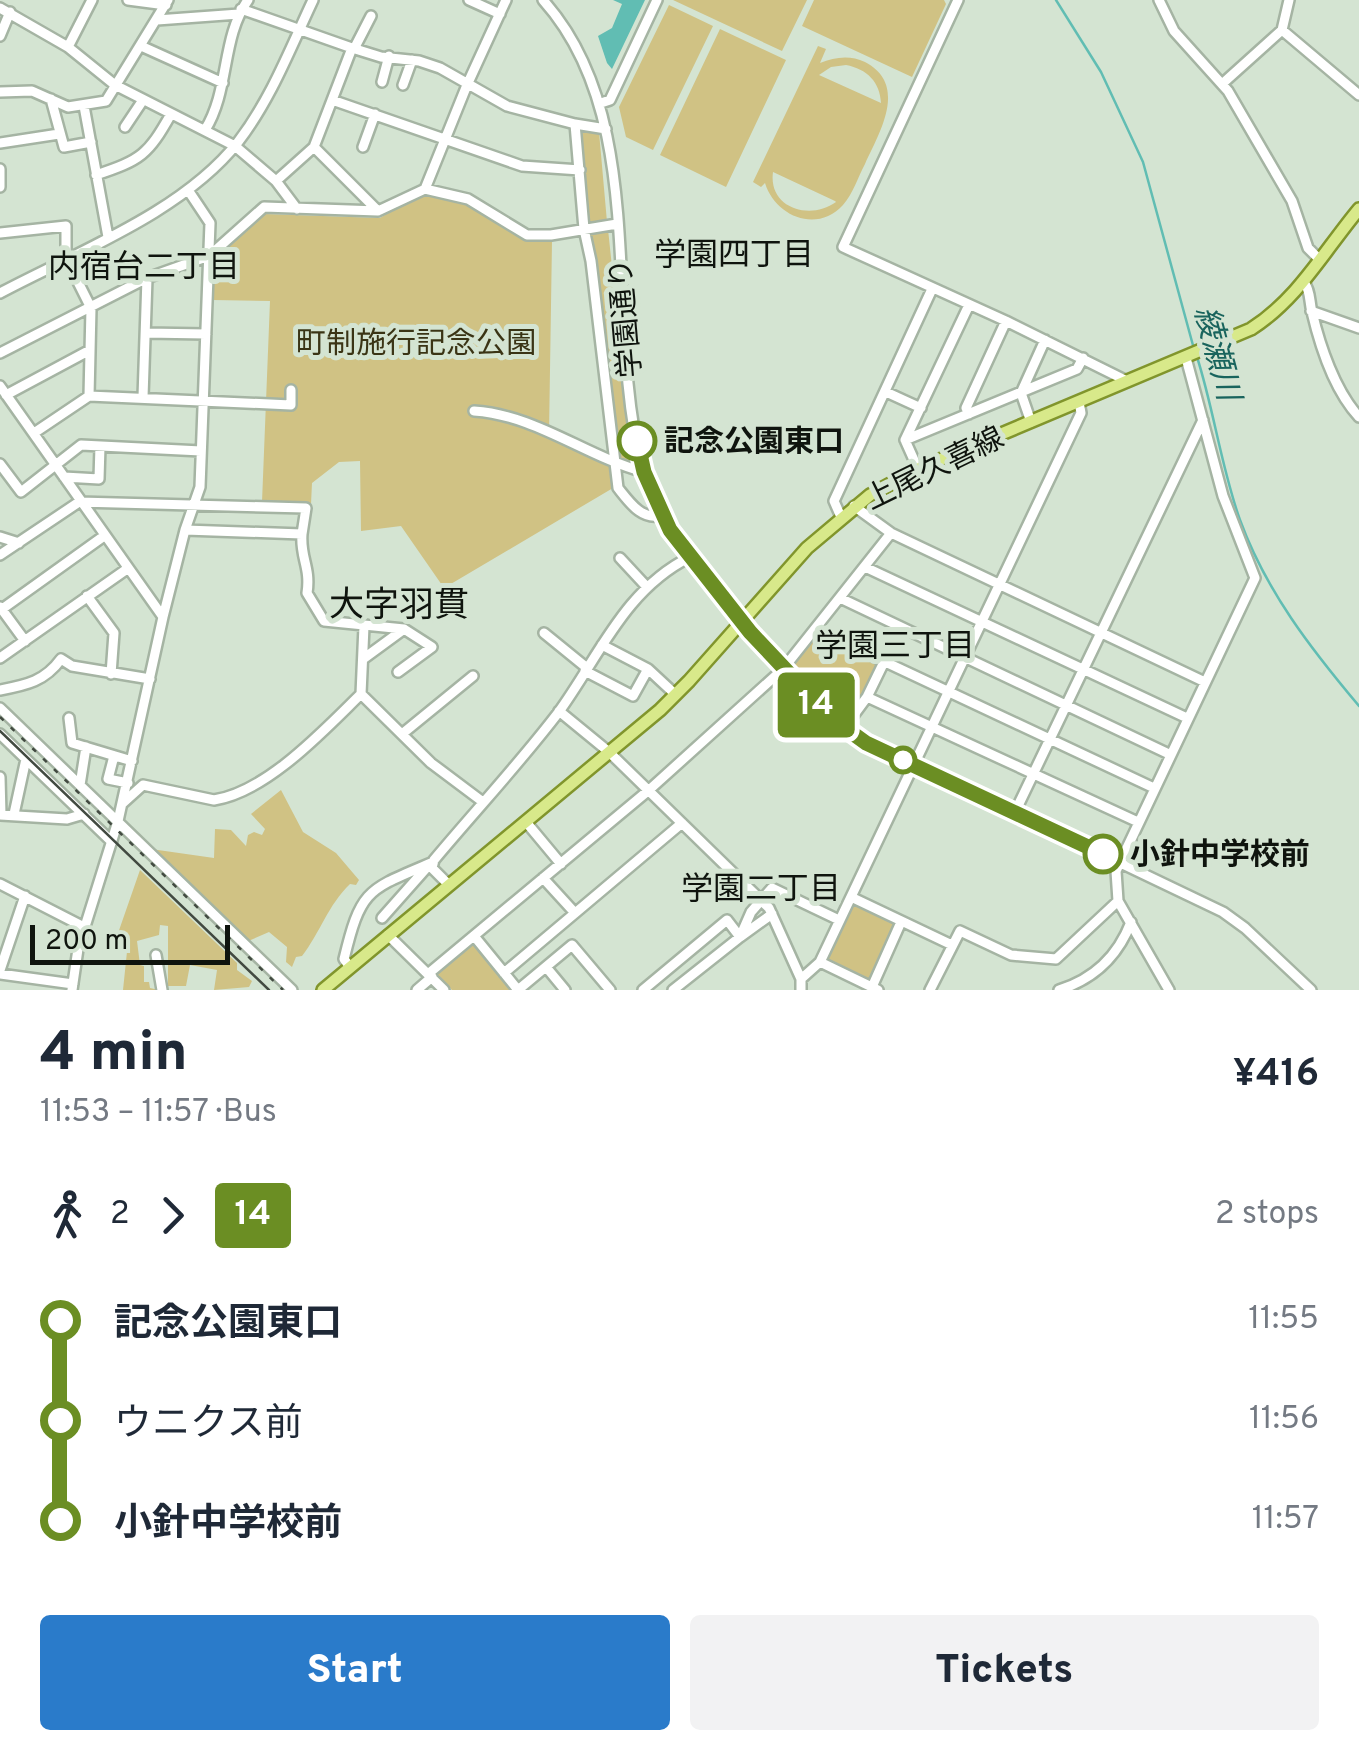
<!DOCTYPE html>
<html lang="en">
<head>
<meta charset="utf-8">
<style>
  :root { --surface:#fff; --page:#f2f2f3; --text:#1f2937; --muted:#747a83; --accent:#2a7bca }
  body { margin:0; font-family:Overpass,"Noto Sans JP",sans-serif; background:var(--page); color:var(--text); height:100vh; display:flex; flex-direction:column; font-size:38px; white-space:nowrap }
  * { box-sizing:border-box; margin:0 }
  p { font-size:32px; color:var(--muted) }
  .icon { flex:none; width:55px; height:55px; fill:none; stroke:currentColor; stroke-width:2; stroke-linecap:round; stroke-linejoin:round }
  .map { position:relative; height:990px; overflow:hidden }
  .side { display:flex; flex-direction:column; background:var(--surface); flex:1 }
  .side>* { flex:none }
  .badge { padding:0 20px; border-radius:8px; font-size:35px; line-height:65px }
  .scale { position:absolute; left:30px; bottom:25px; width:200px; box-sizing:border-box; padding-left:10px; border:5px solid #0f140e; border-top:0; font-size:28px; line-height:35px; white-space:nowrap; color:#0f140e; -webkit-text-stroke:8px #d4e4d2; paint-order:stroke }
  .map>.badge { position:absolute; translate:-50% -50%; box-shadow:0 0 0 5px #fff }
  .legs { display:flex; align-items:center; gap:15px; height:110px; padding:0 40px; font-size:32px }
  .legs p { margin-inline-start:auto }
  .head { display:flex; align-items:center; justify-content:space-between; height:170px; padding:0 40px }
  h1 { font-size:55px; font-weight:800; line-height:75px }
  .button { display:flex; gap:20px; margin-top:auto; padding:20px 40px }
  .button a { flex:1; height:115px; border-radius:10px; background:var(--accent); color:#fff; font-size:40px; font-weight:800; line-height:115px; text-align:center }
  .button a+a { background:var(--page); color:var(--text) }
  ul { padding:0 40px; list-style:none }
  li { display:flex; align-items:center; gap:35px; height:100px; font-size:38px }
  li i { display:grid; place-items:center; width:15px; height:100%; margin:0 12px; background:currentColor }
  li i::after { content:''; width:25px; height:25px; margin:-12px; border:8px solid; border-radius:50%; background:var(--surface) }
  li p { margin-inline-start:auto }
  li:first-child i { background:linear-gradient(#0000 50%,currentColor 0) }
  li:last-child i { background:linear-gradient(currentColor 50%,#0000 0) }
  .map>svg:first-child { display:block }
  .green { fill:#d0c284; fill-rule:evenodd }
  .water { fill:#61bdb3 }
  .lines { fill:none; stroke-linecap:round; stroke-linejoin:round }
  .stream { stroke:#61bdb3; stroke-width:2.5 }
  .minor-casing { stroke:#a5b4a3; stroke-width:14 }
  .major-casing { stroke:#81952c; stroke-width:16 }
  .minor { stroke:#fff; stroke-width:9 }
  .major { stroke:#d8e98a; stroke-width:11 }
  .tram { stroke:#424a41; stroke-width:2.5 }
  .rail { stroke:#424a41; stroke-width:2.5; stroke-dasharray:5 10; stroke-linecap:butt }
  .line-1-casing { stroke:#fff; stroke-width:22 }
  .line-1 { stroke:#6b8e23; stroke-width:15 }
  .stop-1-dot { fill:#fff; stroke:#6b8e23; stroke-width:5 }
  .labels { text-anchor:middle; stroke-width:10; stroke-linejoin:round; paint-order:stroke }
  .street-label { font-size:30px; fill:#0f140e; stroke:#d4e4d2 }
  .park-label { font-size:30px; fill:#3a3415; stroke:#d4e4d2 }
  .stop-label { font-size:30px; font-weight:bold; fill:#0f140e; stroke:#d4e4d2; text-anchor:start }
  .neighbourhood-label { font-size:32px; fill:#0f140e; stroke:#d4e4d2 }
  .water-label { font-size:32px; font-style:italic; fill:#19645d; stroke:#d4e4d2 }
  .quarter-label { font-size:35px; fill:#0f140e; stroke:#d4e4d2 }
</style>
</head>
<body>
<div class="map">
<svg width="1359" height="990" viewBox="0 0 1359 990">
  <rect width="100%" height="100%" fill="#d4e4d2"/>
  <!-- green -->
  <path class="green" d="M673,0H807L782,51Z
    M814,0H944L946,4L912,77L802,26Z
    M669,5L713,26L653,150L626,137L619,107Z
    M720,29L786,60L726,187L660,155Z
    M818,46L826,49L820,63C835,57 850,55 865,62C909,85 879,133 865,164C858,177 853,194 843,205C817,234 775,216 765,183L761,187L753,182ZM846,65C867,69 880,82 881,103L819,75L831,67ZM773,172L835,201L836,202C810,221 768,208 773,172Z
    M580,129L599,132L607,222L588,225Z
    M428,192L471,203L529,241H552L549,434L611,467L613,488L444,588L401,526L361,531L360,461L339,462L312,483L311,504L262,502L270,301L213,300L214,258L265,214L380,218L419,193Z
    M608,229L632,458L627,462L617,456L590,231Z
    M814,634L878,663L865,697L846,720L822,702L791,667V662Z
    M281,790L303,832L336,853L359,880L356,885L350,884C328,905 320,933 302,956L296,957L292,967L286,962L287,947L269,932L246,942L151,849L214,858L215,829L231,830L246,846L248,835L254,832L262,835L265,829L251,814Z
    M140,870L237,963V970L252,981L249,987L214,990L217,970L190,965L186,986H168V926L160,925L159,935L137,941L140,965L144,966V982H149L150,988L159,990H123L128,942L116,939Z
    M852,902L897,922L873,980L869,982L826,961Z
    M471,945H475L514,990H452L436,974Z"/>
  <!-- water -->
  <path class="water" d="M613,0H645L612,69L607,63L598,36L612,28L622,4Z"/>
  <g class="lines">
    <!-- stream -->
    <path class="stream" d="M1056,0L1101,72L1143,162L1194,349
      M1197,357C1214,410 1221,467 1240,520C1266,591 1311,649 1359,706"/>
    <defs>
      <path id="minor" d="M128,0L166,5
        M469,0L500,14
        M543,0C651,120 603,320 642,467C664,546 789,690 857,737L1223,912L1245,928L1311,990
        M958,0L843,247L1006,321L1127,381
        M1159,0L1174,31L1228,91L1292,201L1308,248L1320,260
        M0,8L68,47L115,85L235,146L276,181L297,209
        M241,9L352,48L381,57L419,61L440,68L507,106L575,124L606,129
        M157,20L239,14
        M1282,30L1289,0
        M0,36L10,12
        M141,46L223,83
        M68,47L92,0
        M354,49L371,16
        M382,82L389,56
        M1222,84L1282,30L1359,95
        M403,85L412,60
        M0,92L32,91L68,107L106,101L168,0
        M51,99L64,147L91,142
        M332,100L522,166L580,170
        M601,103L610,100L657,0
        M84,106L108,237
        M575,124L584,229L591,261L618,488C630,503 642,521 662,515
        M125,127L143,100
        M205,130C230,90 221,38 248,0
        M0,143L59,134
        M314,147L378,211
        M363,147L375,114
        M0,169V187
        M96,175C141,160 148,155 171,114
        M276,181L314,147L352,48
        M425,189L467,85L506,0
        M0,233L66,226V258L91,308L89,396
        M1304,282C1311,292 1309,301 1312,312C1320,346 1335,391 1359,417
        M0,293C77,252 183,212 238,142C271,99 290,49 313,0
        M1311,311L1359,328
        M146,333L206,334
        M0,353L147,278L209,256L264,207L378,211L425,189L468,199L527,235H551L617,224
        M0,386L163,617
        M886,392L921,408
        M6,395L90,350
        M143,397L147,278
        M474,411C536,415 585,456 644,472
        M969,414L966,408L1006,321
        M1031,422L1021,393L1045,340
        M34,433L89,396L291,405V390
        M905,440L1077,369L1083,358
        M905,440L969,305
        M905,440L918,469
        M0,464L21,492L81,445L201,451
        M64,477L99,479L100,446
        M854,506L891,533L1205,682
        M841,517L834,501L932,289
        M302,534C300,558 311,567 307,593L324,621L404,629L432,647L398,672
        M0,537L19,543
        M0,555L79,502L306,508L302,534L185,530
        M620,558L646,586
        M865,567L1187,718
        M87,596L114,633L111,674
        M840,598L1169,754
        M0,607L25,641
        M2,609L104,536
        M815,629L1154,788
        M544,633L587,668
        M0,658L127,569
        M363,659L404,629
        M648,669L676,695
        M585,671L633,696L648,669L602,645
        M0,690C27,685 45,681 61,659L72,666L150,679
        M361,694L431,763L483,802
        M867,697L1138,822
        M0,708L292,990
        M559,711L609,752L769,908L801,979V990
        M69,718L72,743L132,761
        M844,728L867,697L884,662
        M0,734L112,842
        M402,734L473,676
        M114,756L108,779L128,783
        M0,777L1,815
        M80,785L86,747
        M123,803L143,785L214,800C267,792 324,730 361,694L364,626
        M1015,812L1203,420
        M14,814L26,759
        M0,815L67,819L84,814
        M526,822L561,864
        M543,878L575,913
        M0,884L84,927
        M449,885L432,868L434,860C475,811 519,764 558,713C599,657 624,590 690,557
        M851,897L952,945
        M382,918L429,865
        M388,935L444,990
        M474,936L518,990L572,945L610,990
        M156,955L162,990
        M820,962L878,990
        M350,967L344,959C361,889 367,890 431,863
        M546,967L565,990
        M0,970L25,896
        M504,973L682,823
        M0,974L73,984
        M428,974L649,790L783,669L891,533
        M801,979L820,962L1081,413L1079,402
        M872,987L901,922
        M72,990L78,949L118,821L163,617L185,530L200,487L210,223L188,190
        M417,990L432,977
        M643,990L727,920L740,937L772,914
        M673,990L740,937L751,912L772,888L839,920
        M930,990L960,931L1011,955L1056,959L1118,901
        M1059,990C1094,979 1118,956 1131,922
        M1169,990L1118,901L1116,871L1255,578L1223,496L1186,358"/>
      <path id="major" d="M323,990L660,710L689,681L807,548L870,495L918,469L1251,329C1298,299 1324,251 1359,209"/>
    </defs>
    <!-- minor casing -->
    <use href="#minor" class="minor-casing"/>
    <!-- major casing -->
    <use href="#major" class="major-casing"/>
    <!-- minor -->
    <use href="#minor" class="minor"/>
    <!-- major -->
    <use href="#major" class="major"/>
    <!-- tram -->
    <path class="tram" d="M0,731L269,990"/>
    <!-- rail -->
    <path class="rail" d="M0,717L283,990"/>
  </g>
  <g class="lines">
    <defs>
      <path id="line-1" d="M637,441L644,472L670,530L750,632L830,717L866,743L1103,854"/>
    </defs>
    <!-- line-1 casing -->
    <use href="#line-1" class="line-1-casing"/>
    <!-- line-1 -->
    <use href="#line-1" class="line-1"/>
  </g>
  <!-- markers -->
  <g class="stop-1-dot">
    <circle cx="637" cy="441" r="18"/>
    <circle cx="903" cy="760" r="12"/>
    <circle cx="1103" cy="854" r="18"/>
  </g>
  <g class="labels">
    <!-- street labels -->
    <g class="street-label">
      <text transform="translate(625 318) rotate(-95)" y="10">学園通り</text>
      <text transform="translate(934 468) rotate(-26)" y="10">上尾久喜線</text>
    </g>
    <!-- park labels -->
    <g class="park-label">
      <text x="416" y="353">町制施行記念公園</text>
    </g>
    <!-- stop labels -->
    <g class="stop-label">
      <text x="664" y="451">記念公園東口</text>
      <text x="1130" y="864">小針中学校前</text>
    </g>
    <!-- neighbourhood labels -->
    <g class="neighbourhood-label">
      <text x="734" y="265">学園四丁目</text>
      <text x="144" y="277">内宿台二丁目</text>
      <text x="895" y="656">学園三丁目</text>
      <text x="761" y="899">学園二丁目</text>
    </g>
    <!-- water labels -->
    <g class="water-label">
      <text transform="translate(1218 353) rotate(75)" y="11">綾瀬川</text>
    </g>
    <!-- quarter labels -->
    <g class="quarter-label">
      <text x="399" y="616">大字羽貫</text>
    </g>
  </g>
</svg>
<div class="scale">200 m</div>
<b class="badge" style="left:816px;top:705px;background:#6b8e23;color:#fff">14</b>
</div>
<section class="side">
<div class="head"><div><h1>4 min</h1><p>11:53 – 11:57 · Bus</p></div><b>¥416</b></div>
<div class="legs"><svg class="icon" aria-label="walk" viewBox="0 0 24 24"><circle cx="13" cy="4" r="2"/><path d="M13 8l-2 6 4 7M11 14l-3 7M7 12l3-4h3l4 4"/></svg>2<svg class="icon" aria-label="forward" viewBox="0 0 24 24"><path d="M9 5l7 7-7 7"/></svg><b class="badge" style="background:#6b8e23;color:#fff">14</b><p>2 stops</p></div>
<ul>
<li><i style="color:#6b8e23"></i><b>記念公園東口</b><p>11:55</p></li>
<li><i style="color:#6b8e23"></i><span>ウニクス前</span><p>11:56</p></li>
<li><i style="color:#6b8e23"></i><b>小針中学校前</b><p>11:57</p></li>
</ul>
<div class="button"><a>Start</a><a>Tickets</a></div>
</section>
</body>
</html>
